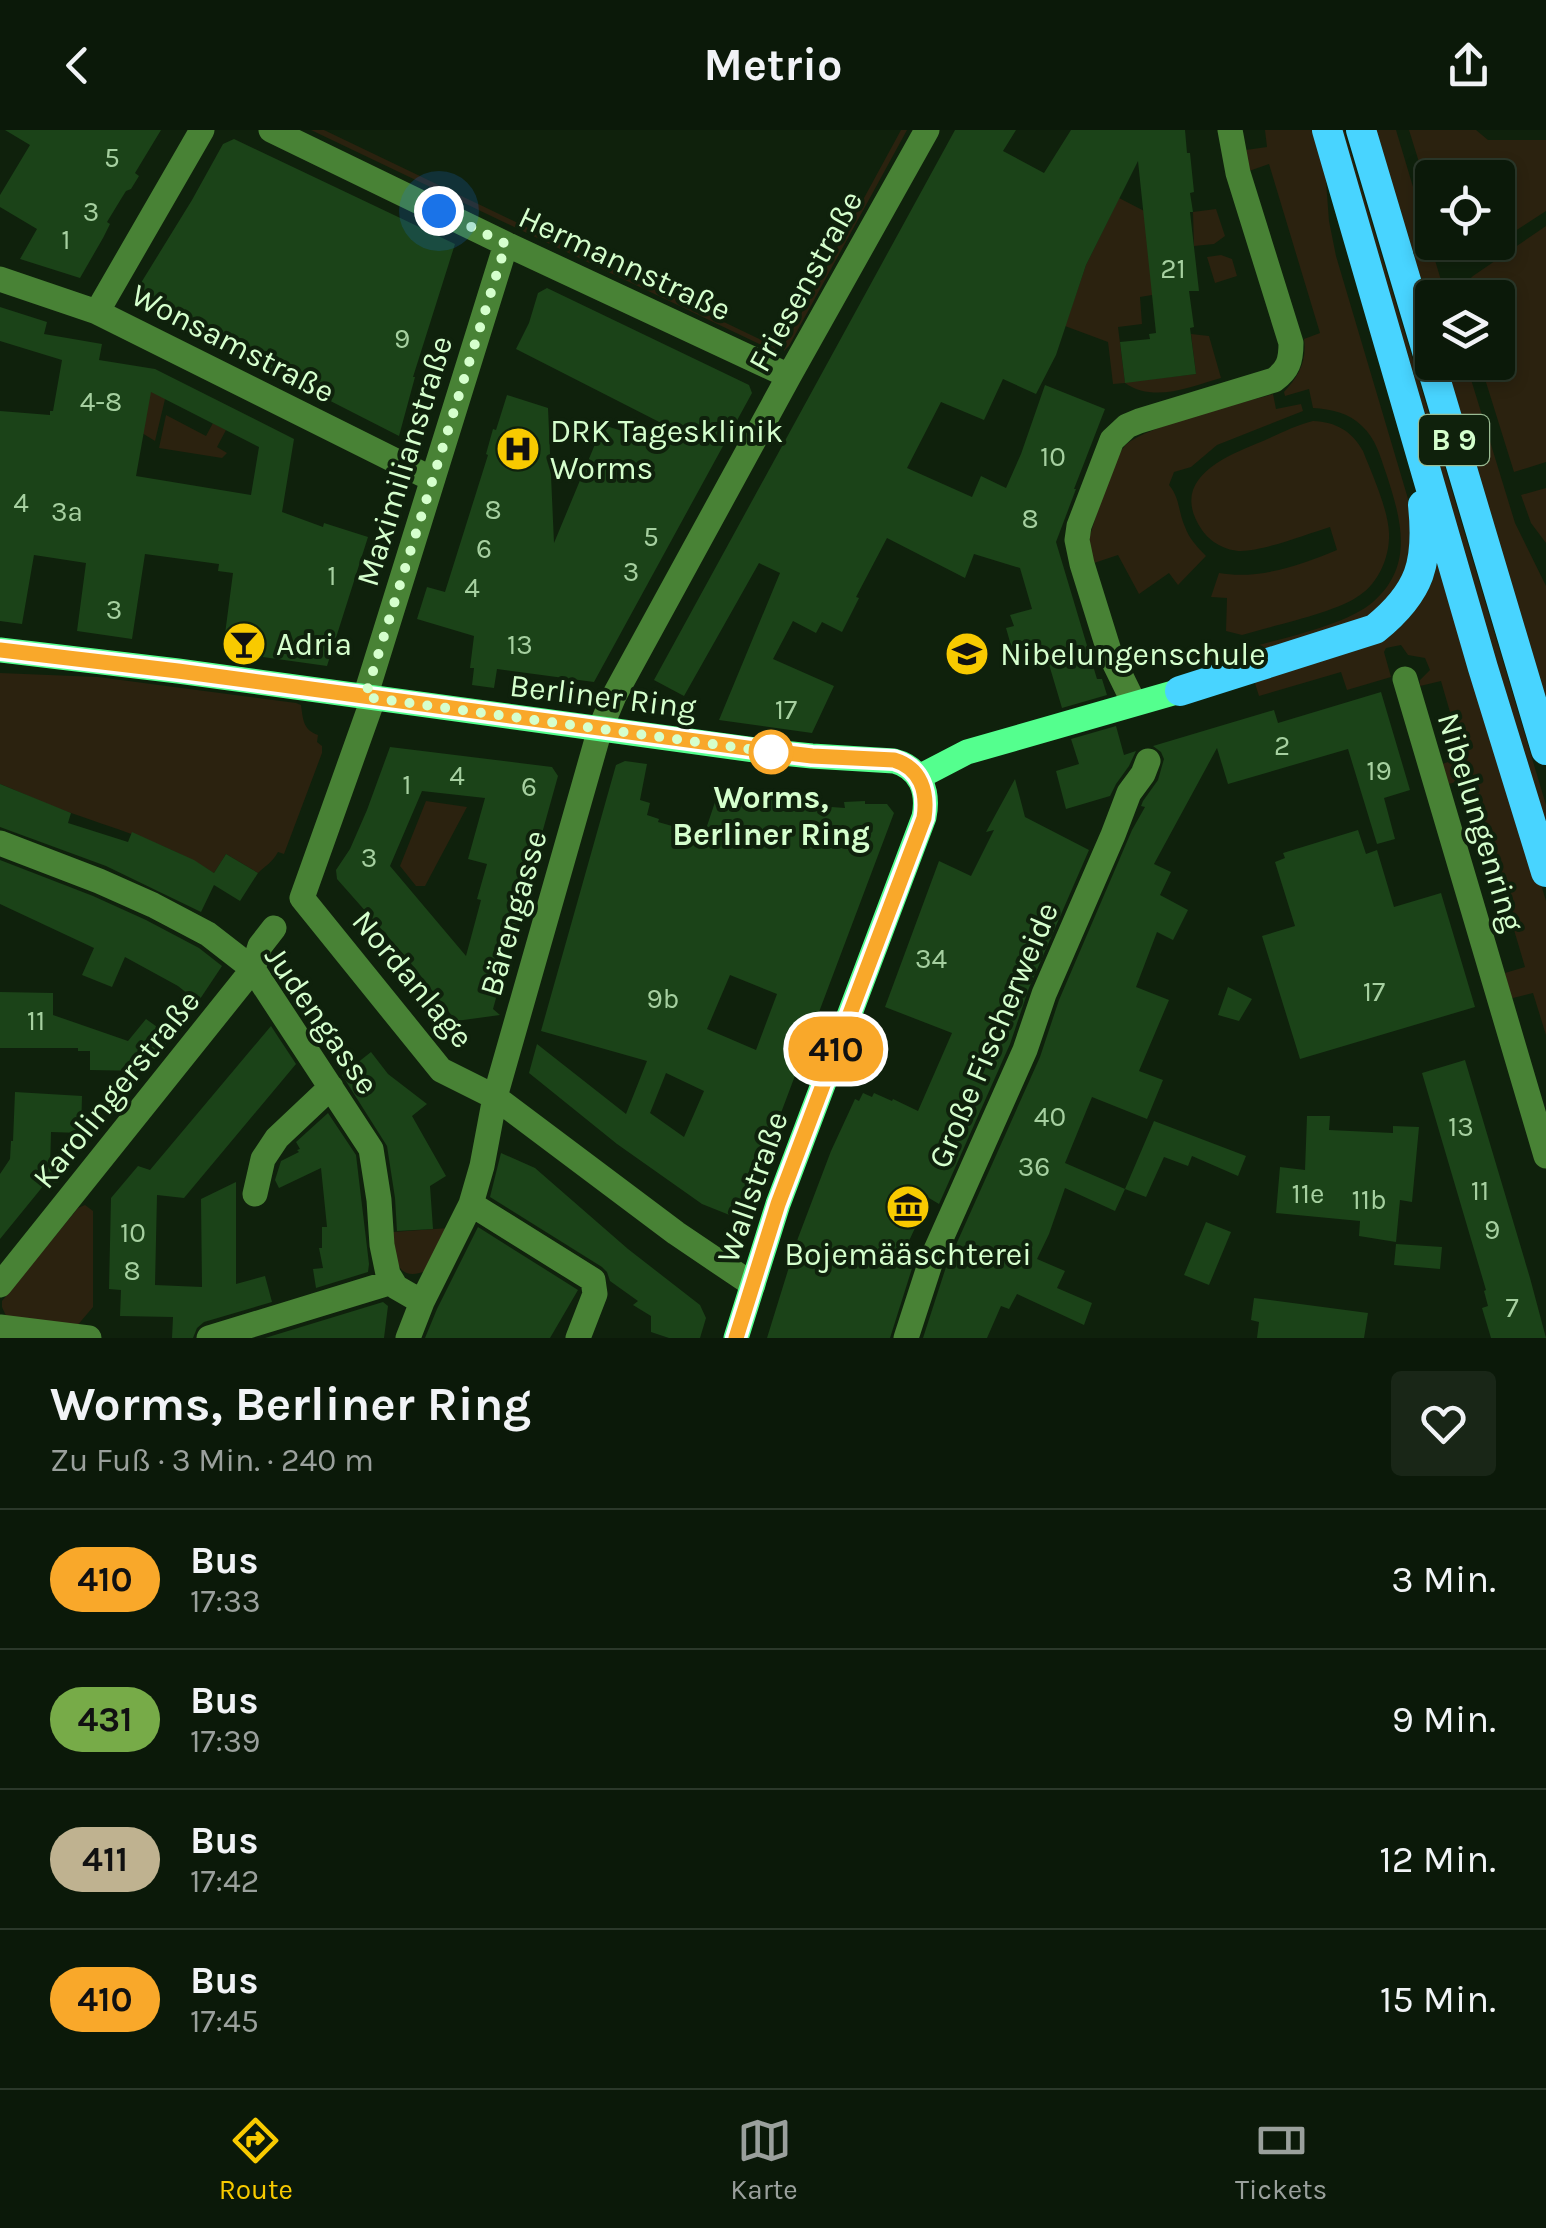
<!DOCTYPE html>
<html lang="de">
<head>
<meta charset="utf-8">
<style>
  :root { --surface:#0b1909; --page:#192617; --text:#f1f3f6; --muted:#9aa09c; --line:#2b382a; --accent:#f8ca00 }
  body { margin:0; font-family:Karla,sans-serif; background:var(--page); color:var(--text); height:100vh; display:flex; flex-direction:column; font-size:38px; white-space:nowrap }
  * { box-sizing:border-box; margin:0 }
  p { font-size:32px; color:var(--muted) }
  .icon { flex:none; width:55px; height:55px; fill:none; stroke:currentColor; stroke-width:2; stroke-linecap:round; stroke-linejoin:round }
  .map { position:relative; height:1208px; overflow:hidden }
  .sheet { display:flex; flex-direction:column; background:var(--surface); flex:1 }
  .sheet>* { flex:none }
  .badge { padding:0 20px; border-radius:32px; font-size:35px; line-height:65px }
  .tools { position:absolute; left:1415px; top:30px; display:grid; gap:20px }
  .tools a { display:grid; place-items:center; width:100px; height:100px; border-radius:10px; background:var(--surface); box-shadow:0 5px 15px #0003,0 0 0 2px var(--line); font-size:50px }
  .you { position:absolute; width:50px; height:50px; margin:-25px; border:8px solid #fff; border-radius:50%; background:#1a73e8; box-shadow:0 0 0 15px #1a73e833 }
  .map>.badge { position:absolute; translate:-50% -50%; box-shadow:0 0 0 5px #fff }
  .round { display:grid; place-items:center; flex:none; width:105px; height:105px; border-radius:10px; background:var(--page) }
  .summary { display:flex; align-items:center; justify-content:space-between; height:170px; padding:0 50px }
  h1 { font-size:48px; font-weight:700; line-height:75px }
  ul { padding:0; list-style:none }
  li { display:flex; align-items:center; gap:30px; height:140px; padding:0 50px; border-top:2px solid var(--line) }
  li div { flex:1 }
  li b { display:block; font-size:38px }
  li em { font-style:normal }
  li .badge { min-width:110px; font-weight:700; text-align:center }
  header { display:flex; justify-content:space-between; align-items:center; height:130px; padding:0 50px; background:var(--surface); font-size:45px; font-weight:700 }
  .tabs { display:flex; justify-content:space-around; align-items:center; height:140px; border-top:2px solid var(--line); background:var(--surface); font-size:28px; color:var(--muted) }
  .tabs a { display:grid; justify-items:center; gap:5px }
  .tabs .on { color:var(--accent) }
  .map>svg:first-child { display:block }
  .green { fill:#2b220f }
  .building { fill:#1b4318; fill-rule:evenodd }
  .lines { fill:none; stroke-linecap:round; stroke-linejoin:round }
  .minor { stroke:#488235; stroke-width:25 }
  .major { stroke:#54ff8e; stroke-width:25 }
  .highway { stroke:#48d4ff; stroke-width:30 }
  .line-casing { stroke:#fff; stroke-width:22 }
  .line { stroke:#f9a82a; stroke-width:15 }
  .walk { stroke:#d5ffcd; stroke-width:10; stroke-dasharray:0 18 }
  .stop-dot { fill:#fff; stroke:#f9a82a; stroke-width:5 }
  .labels { text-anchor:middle; stroke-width:8; stroke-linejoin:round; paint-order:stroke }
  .number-label { font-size:28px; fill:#a6d0a0 }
  .shield { fill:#0f210c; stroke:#9abc93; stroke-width:2.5 }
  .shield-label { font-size:30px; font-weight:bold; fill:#d5ffcd }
  .street-label { font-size:32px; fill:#d5ffcd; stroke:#0f210c }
  .poi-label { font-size:32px; fill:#d5ffcd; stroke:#0f210c; text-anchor:start }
  .stop-label { font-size:32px; font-weight:bold; fill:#d5ffcd; stroke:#0f210c }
</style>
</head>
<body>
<header><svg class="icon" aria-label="back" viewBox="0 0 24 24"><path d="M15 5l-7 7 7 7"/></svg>Metrio<svg class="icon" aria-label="share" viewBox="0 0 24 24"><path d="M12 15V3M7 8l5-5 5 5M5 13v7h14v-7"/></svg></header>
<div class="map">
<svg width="1546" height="1208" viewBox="0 0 1546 1208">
  <rect width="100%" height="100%" fill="#0f210c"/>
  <!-- green -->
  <path class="green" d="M311,0H324L774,216L778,223Z
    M901,0H907L789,216L784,221L783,217Z
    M1265,0H1315L1325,38L1329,91L1336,126L1414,389L1410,442L1376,486L1247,531L1244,519C1279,509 1347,495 1373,472C1415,435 1401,389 1386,343C1380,326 1376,309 1362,296C1349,283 1331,279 1313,278L1309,259L1285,266L1284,262C1299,246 1307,231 1304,209L1320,203L1269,34L1249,41L1246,20L1267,17Z
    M1333,0H1344L1546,675V715Z
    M1376,0H1396L1446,167L1432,168V190Z
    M1409,0H1476L1488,10H1546V81L1498,112V48H1432V74Z
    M1119,68L1154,86L1152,165L1140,167L1142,194L1118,197L1125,252L1196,244L1191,204L1209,206L1221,248C1189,257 1154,273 1125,253L1113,254L1108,212L1065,196L1086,135Z
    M1216,79L1225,106L1214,114L1194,116L1193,82Z
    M1546,96V332L1514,342L1480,233L1498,232V168L1462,167C1461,158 1467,152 1473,146Z
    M1445,112H1497C1477,126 1459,144 1445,112Z
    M1221,125L1232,129L1237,146L1215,153L1207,127Z
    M1445,233H1466L1515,393L1546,456V573Z
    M150,257L166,265L155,311L142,303Z
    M1273,264L1276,279L1301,274L1303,281L1217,315L1191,337L1174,342L1169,355C1180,368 1178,381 1185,397C1189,408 1197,417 1206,426L1178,455L1169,443L1139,464L1118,425L1094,433L1089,412L1090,405C1098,382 1109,335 1124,317C1140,297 1244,273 1273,264Z
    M166,285L206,306L213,293L226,300L217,317L227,323L222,328L159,318Z
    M1313,291C1336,292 1352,301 1363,321C1372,344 1388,379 1389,403C1390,426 1379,452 1360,465C1338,482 1271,496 1242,505L1226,501L1227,468L1211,467L1219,443C1259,450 1301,435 1337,420L1330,397C1307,404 1264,421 1241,421C1226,421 1210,412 1202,400C1167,349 1226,326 1263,311C1279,304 1296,295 1313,291Z
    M1546,358V413L1531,393L1521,365Z
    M1435,420L1445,436L1546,771V905L1533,863L1513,868L1508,867L1505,843L1525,837L1469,648L1449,654L1442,634L1463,627L1441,551L1420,556V550L1430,540L1425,528L1408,525L1401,515L1386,518L1384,522L1391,547L1347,560L1341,542L1259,566L1253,547L1364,513Z
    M0,543L98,547L296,573L301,575C303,589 303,600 318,605L317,612L322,616V623L284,724L278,722C272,733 266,735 258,743L226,724L214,743C168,714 125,702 74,684C49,676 25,664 0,654Z
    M426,671L467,677L425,756H416L400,736Z
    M85,1075L93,1081V1177L76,1197L6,1186L2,1177V1171L78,1078Z
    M449,1098L428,1140C395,1155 394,1125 393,1102Z"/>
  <!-- building -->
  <path class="building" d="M5,0H161L135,43L139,46L131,59L126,61L121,69L107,92L110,94L103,108L80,148L20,129L37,99L0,77V65L30,15Z
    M955,0H1016L1003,21L1044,43L1071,0H1185L1187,23H1190L1194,62L1190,63L1193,82H1190L1199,161H1189L1194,197L1190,198L1196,244L1125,253L1120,212L1150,209L1149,204L1156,203L1138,31L1086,135L1056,225L1036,264L1003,249L984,290L941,272L907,338L972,367L981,346L1006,358L1021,324L1045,255L1105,279L1074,359H1076L1056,412L1097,549H1102L1107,565L1062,578L1045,521L1023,528L1020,517L1012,519L1006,498L1014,496L1010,485L1032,479L1020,438L974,424L965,448L887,408L856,467L859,468L842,502L822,492L816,503L793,491L773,529L834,556L812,603L719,590L780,443L759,433L684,566L654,550Z
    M234,9L455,114L413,247H415L399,306L138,173L136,161L192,70L223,14Z
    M547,158L749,255L752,263L594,552L497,539L494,558L472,555L474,538H470L474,506L417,489L427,457L445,462L488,325L486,324L493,299L496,300L507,265L548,278L554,413L603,295L664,314L671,298L516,219L529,193L538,163Z
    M0,177L47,192L44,204L102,214L99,230L155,239L294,309L282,382L323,397L324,393L368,407L327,536L227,522L229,505L225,504L233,443L218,441L219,434L145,424L132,509L77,501L86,433L34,425L22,494L0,491V281L50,285V281H53L62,230L0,211ZM151,262L259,317L251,365L136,346Z
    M1381,562L1410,660L1384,668L1395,709L1377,714L1348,619L1228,654L1217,618L1154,734L1171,742L1160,765L1188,780L1173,810L1157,802L1136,857L1169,870L1139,941L1163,950L1147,989L1092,967L1065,1033L1125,1059L1115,1081L1065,1058L1049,1104L1037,1129L1065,1141L1057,1158L1092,1173L1084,1195L1017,1164L1009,1179L1001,1176L987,1208H923L946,1137L1040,927L1059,870L1132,700L1145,677L1141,676L1143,671L1158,650L1164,629L1161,622L1153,616L1274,580L1278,593Z
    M1116,596L1124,625L1136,621L1129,636L1116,654L1110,666L1066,679L1056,641L1079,634L1071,609Z
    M390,617L552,637L558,646L493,879L500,885L456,891L406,827L337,749L336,740L350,719L367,680ZM422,661L485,668L468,729L487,734L477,769L481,770L466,826L390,736Z
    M625,631L647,634L640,670L650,673L647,685L659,689L658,692L704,705L715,672L733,675L734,666L747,668L748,663L802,671L805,675L845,678L844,672L865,671V674H887L894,683L744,1081L732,1086L702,1074L617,1014L529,943L537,914L626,984L647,931L541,901L616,635ZM730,845L777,864L756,920L707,899ZM666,943L704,961L684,1007L650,983Z
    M1015,649L1025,687L1089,720L1029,858L1010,914L939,1074L929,1068L901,1128L914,1132L890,1208H767L798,1108L831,1021L855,969L859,971L863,963L872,967L874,963L892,971L893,969L918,981L952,903L885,877L939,731L971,746L994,700L986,702Z
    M0,654L71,683L68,693L128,712L132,702L194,730L214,743L226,724L258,743L240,771L214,755L201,782L106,736L0,697Z
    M1358,700L1366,724L1377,720L1394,777L1441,763L1475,877L1300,929L1262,806L1295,796L1275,732L1285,728L1283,723Z
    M0,730L93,766L146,790L199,818L222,836L198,872L178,856L125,827L112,857L82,845L94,818L0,774Z
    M1228,857L1252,869L1239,891L1218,885Z
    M0,862L53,863V885L128,911L146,889L171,907L145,941L90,940V921H78V918H0Z
    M271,896L296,934L184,1068L157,1065L155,1155L202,1157L201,1069L236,1052V1154L265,1146L272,1172L204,1192L197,1198L193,1208H172L173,1187L120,1186L121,1160L109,1159L111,1068L138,1036L150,1040Z
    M371,922L388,944L427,974L412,986L446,1046L430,1056L433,1099L397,1101L395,1068L387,1016L342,945Z
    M1465,930L1530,1148L1546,1208H1491L1482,1178L1488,1176L1484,1161L1486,1160L1422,943Z
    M15,962L82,966L81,1003L51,1002L50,1040L60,1052L44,1055L0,1109V1044L10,1029L11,1011H13Z
    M328,983L356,1025L369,1134L368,1142L316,1158L313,1139L323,1138L319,1118H322V1097H327L321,1038L279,1058L275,1050L281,1031L299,1022L297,1020L300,1019L296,1012Z
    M1307,986H1330L1329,1000L1393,1003V996L1419,997L1412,1072L1400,1070L1396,1112L1359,1106L1360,1091L1276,1083L1280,1037L1305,1040Z
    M1154,991L1246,1026L1238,1046L1192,1026L1188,1036L1164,1027L1146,1067L1125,1059Z
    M501,1023L535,1038L628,1119L700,1175L706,1188L700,1208H669L651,1202V1186L633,1175L638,1171L610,1151L607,1142L602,1137L490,1067Z
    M1206,1092L1231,1102L1209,1155L1184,1145Z
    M478,1097L578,1160L550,1208H425L437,1179Z
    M1396,1114L1442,1117L1440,1139L1394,1135Z
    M1254,1168L1368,1183L1364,1208H1257L1259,1192L1251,1190Z
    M383,1172L388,1176L384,1208H265Z"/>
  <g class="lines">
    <!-- minor -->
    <path class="minor" d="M271,0L506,114L789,246
      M0,149L97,182L432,349
      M97,182L202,0
      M1405,549L1546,1026
      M365,567L506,114
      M373,569L302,768L441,940L495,967L676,1103L753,1155
      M1134,573L1110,524L1082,434L1077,410L1079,396L1112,310L1127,296L1139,291L1274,250C1288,240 1291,231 1291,213L1238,43L1230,0
      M0,713L99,751L153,775L208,804L253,839L371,1019L379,1070L382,1115L388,1144L396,1157L422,1172
      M255,1064L263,1029L277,1008L331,957
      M471,1074L593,1150L595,1164L578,1208
      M0,1155L253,839L260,816L274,798
      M0,1197L89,1208
      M209,1208L392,1152
      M408,1208L422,1172L471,1074L482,1036L495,967L600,599L614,566L789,246L927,0
      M906,1208L931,1131L1025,920L1044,864L1113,705L1129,663L1143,644L1148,631"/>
    <!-- major -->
    <path class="major" d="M0,520L178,541L762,621L812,626L894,631C921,638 929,662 924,687L778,1074L736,1208
      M919,647L967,622L1180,561"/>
    <!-- highway -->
    <path class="highway" d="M1327,0L1483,538L1546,742
      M1361,0L1546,620
      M1180,561L1375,499C1421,462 1429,432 1423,375"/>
  </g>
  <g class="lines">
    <defs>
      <path id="line" d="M0,520L178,541L762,620L812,626L894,630C921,638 928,662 924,688L778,1074L736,1208"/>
    </defs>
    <!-- line casing -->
    <use href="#line" class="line-casing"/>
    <!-- line -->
    <use href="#line" class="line"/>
    <!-- walk -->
    <path class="walk" d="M439,81L506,114L365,567L771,622"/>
  </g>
  <!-- icons -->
  <defs>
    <symbol id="hospital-disc" viewBox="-11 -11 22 22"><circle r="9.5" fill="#f8ca00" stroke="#0f210c"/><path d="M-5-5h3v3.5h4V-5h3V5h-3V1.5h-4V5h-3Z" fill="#111"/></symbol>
    <symbol id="bar-disc" viewBox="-11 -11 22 22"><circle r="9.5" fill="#f8ca00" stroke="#0f210c"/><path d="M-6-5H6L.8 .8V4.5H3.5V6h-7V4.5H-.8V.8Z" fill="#111"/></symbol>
    <symbol id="school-disc" viewBox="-11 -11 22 22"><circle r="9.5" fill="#f8ca00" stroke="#0f210c"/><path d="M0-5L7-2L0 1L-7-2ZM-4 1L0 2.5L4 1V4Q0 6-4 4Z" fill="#111"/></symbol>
    <symbol id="museum-disc" viewBox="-11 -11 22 22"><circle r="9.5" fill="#f8ca00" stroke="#0f210c"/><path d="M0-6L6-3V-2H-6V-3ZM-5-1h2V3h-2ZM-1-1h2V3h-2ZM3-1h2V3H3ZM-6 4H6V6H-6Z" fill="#111"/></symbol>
  </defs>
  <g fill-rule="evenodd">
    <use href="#hospital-disc" x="493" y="294" width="50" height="50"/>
    <use href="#bar-disc" x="219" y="489" width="50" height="50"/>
    <use href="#school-disc" x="942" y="499" width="50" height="50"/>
    <use href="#museum-disc" x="883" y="1052" width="50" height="50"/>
  </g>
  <!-- markers -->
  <circle class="stop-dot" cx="771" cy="622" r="20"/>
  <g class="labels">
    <!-- number labels -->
    <g class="number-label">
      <text x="112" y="37">5</text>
      <text x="91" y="91">3</text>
      <text x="66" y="119">1</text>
      <text x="1173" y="148">21</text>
      <text x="402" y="218">9</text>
      <text x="101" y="281">4-8</text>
      <text x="1053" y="336">10</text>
      <text x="21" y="382">4</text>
      <text x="493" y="389">8</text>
      <text x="67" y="391">3a</text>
      <text x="1030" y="398">8</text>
      <text x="651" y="416">5</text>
      <text x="484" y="428">6</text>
      <text x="631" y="451">3</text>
      <text x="332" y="455">1</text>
      <text x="472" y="467">4</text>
      <text x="114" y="489">3</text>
      <text x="520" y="524">13</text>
      <text x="786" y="589">17</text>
      <text x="1282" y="625">2</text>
      <text x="1379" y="650">19</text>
      <text x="457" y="655">4</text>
      <text x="407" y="664">1</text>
      <text x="529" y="666">6</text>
      <text x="369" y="737">3</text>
      <text x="931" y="838">34</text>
      <text x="1374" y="871">17</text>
      <text x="663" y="878">9b</text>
      <text x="36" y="900">11</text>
      <text x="1050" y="996">40</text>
      <text x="1461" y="1006">13</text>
      <text x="1034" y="1046">36</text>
      <text x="1480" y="1070">11</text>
      <text x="1308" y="1073">11e</text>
      <text x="1369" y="1079">11b</text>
      <text x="1492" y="1109">9</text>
      <text x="133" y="1112">10</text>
      <text x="132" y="1150">8</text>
      <text x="1512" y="1187">7</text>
    </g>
    <!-- shield labels -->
    <rect class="shield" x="1419" y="285" width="70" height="50" rx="8"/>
    <g class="shield-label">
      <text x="1454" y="320">B 9</text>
    </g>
    <!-- street labels -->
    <g class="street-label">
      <text transform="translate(625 133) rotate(25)" y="11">Hermannstraße</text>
      <text transform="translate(805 151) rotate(-61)" y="11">Friesenstraße</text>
      <text transform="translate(233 213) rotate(27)" y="11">Wonsamstraße</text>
      <text transform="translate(404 331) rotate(-73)" y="11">Maximilianstraße</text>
      <text transform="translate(603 566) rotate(7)" y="11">Berliner Ring</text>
      <text transform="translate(1481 692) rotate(73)" y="11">Nibelungenring</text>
      <text transform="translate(513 783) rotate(-74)" y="11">Bärengasse</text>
      <text transform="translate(413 849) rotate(50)" y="11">Nordanlage</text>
      <text transform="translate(322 890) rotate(55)" y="11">Judengasse</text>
      <text transform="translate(993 905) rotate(-67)" y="11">Große Fischerweide</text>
      <text transform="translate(116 959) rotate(-51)" y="11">Karolingerstraße</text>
      <text transform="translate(752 1057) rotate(-71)" y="11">Wallstraße</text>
    </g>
    <!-- poi labels -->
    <g class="poi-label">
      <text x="550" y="312">DRK Tagesklinik<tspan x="550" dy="37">Worms</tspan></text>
      <text x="276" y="525">Adria</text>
      <text x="1000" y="535">Nibelungenschule</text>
      <text x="908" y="1135" text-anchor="middle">Bojemääschterei</text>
    </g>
    <!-- stop labels -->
    <g class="stop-label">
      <text x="771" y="678">Worms,<tspan x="771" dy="37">Berliner Ring</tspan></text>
    </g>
  </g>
</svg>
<div class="tools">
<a><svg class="icon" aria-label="locate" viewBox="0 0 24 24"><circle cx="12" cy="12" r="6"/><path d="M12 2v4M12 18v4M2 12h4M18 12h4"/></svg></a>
<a><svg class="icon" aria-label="layers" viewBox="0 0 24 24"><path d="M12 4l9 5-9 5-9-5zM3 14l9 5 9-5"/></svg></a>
</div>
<div class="you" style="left:439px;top:81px"></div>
<b class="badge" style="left:836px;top:919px;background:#f9a82a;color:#111">410</b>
</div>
<section class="sheet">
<div class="summary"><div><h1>Worms, Berliner Ring</h1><p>Zu Fuß · 3 Min. · 240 m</p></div><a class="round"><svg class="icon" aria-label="heart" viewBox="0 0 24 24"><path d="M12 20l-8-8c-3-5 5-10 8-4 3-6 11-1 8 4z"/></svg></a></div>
<ul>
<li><span class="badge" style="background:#f9a82a;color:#111">410</span><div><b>Bus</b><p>17:33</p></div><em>3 Min.</em></li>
<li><span class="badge" style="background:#77ab48;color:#111">431</span><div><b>Bus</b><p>17:39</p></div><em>9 Min.</em></li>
<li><span class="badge" style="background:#bfb290;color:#111">411</span><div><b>Bus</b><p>17:42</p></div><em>12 Min.</em></li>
<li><span class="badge" style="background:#f9a82a;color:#111">410</span><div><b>Bus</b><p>17:45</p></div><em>15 Min.</em></li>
</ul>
</section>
<nav class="tabs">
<a class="on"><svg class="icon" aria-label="directions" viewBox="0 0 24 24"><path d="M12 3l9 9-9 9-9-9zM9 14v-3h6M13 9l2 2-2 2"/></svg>Route</a>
<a><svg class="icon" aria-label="map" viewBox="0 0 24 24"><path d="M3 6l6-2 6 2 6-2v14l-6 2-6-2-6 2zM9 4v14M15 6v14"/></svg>Karte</a>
<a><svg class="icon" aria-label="tickets" viewBox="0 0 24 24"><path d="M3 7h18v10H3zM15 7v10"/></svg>Tickets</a>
</nav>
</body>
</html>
